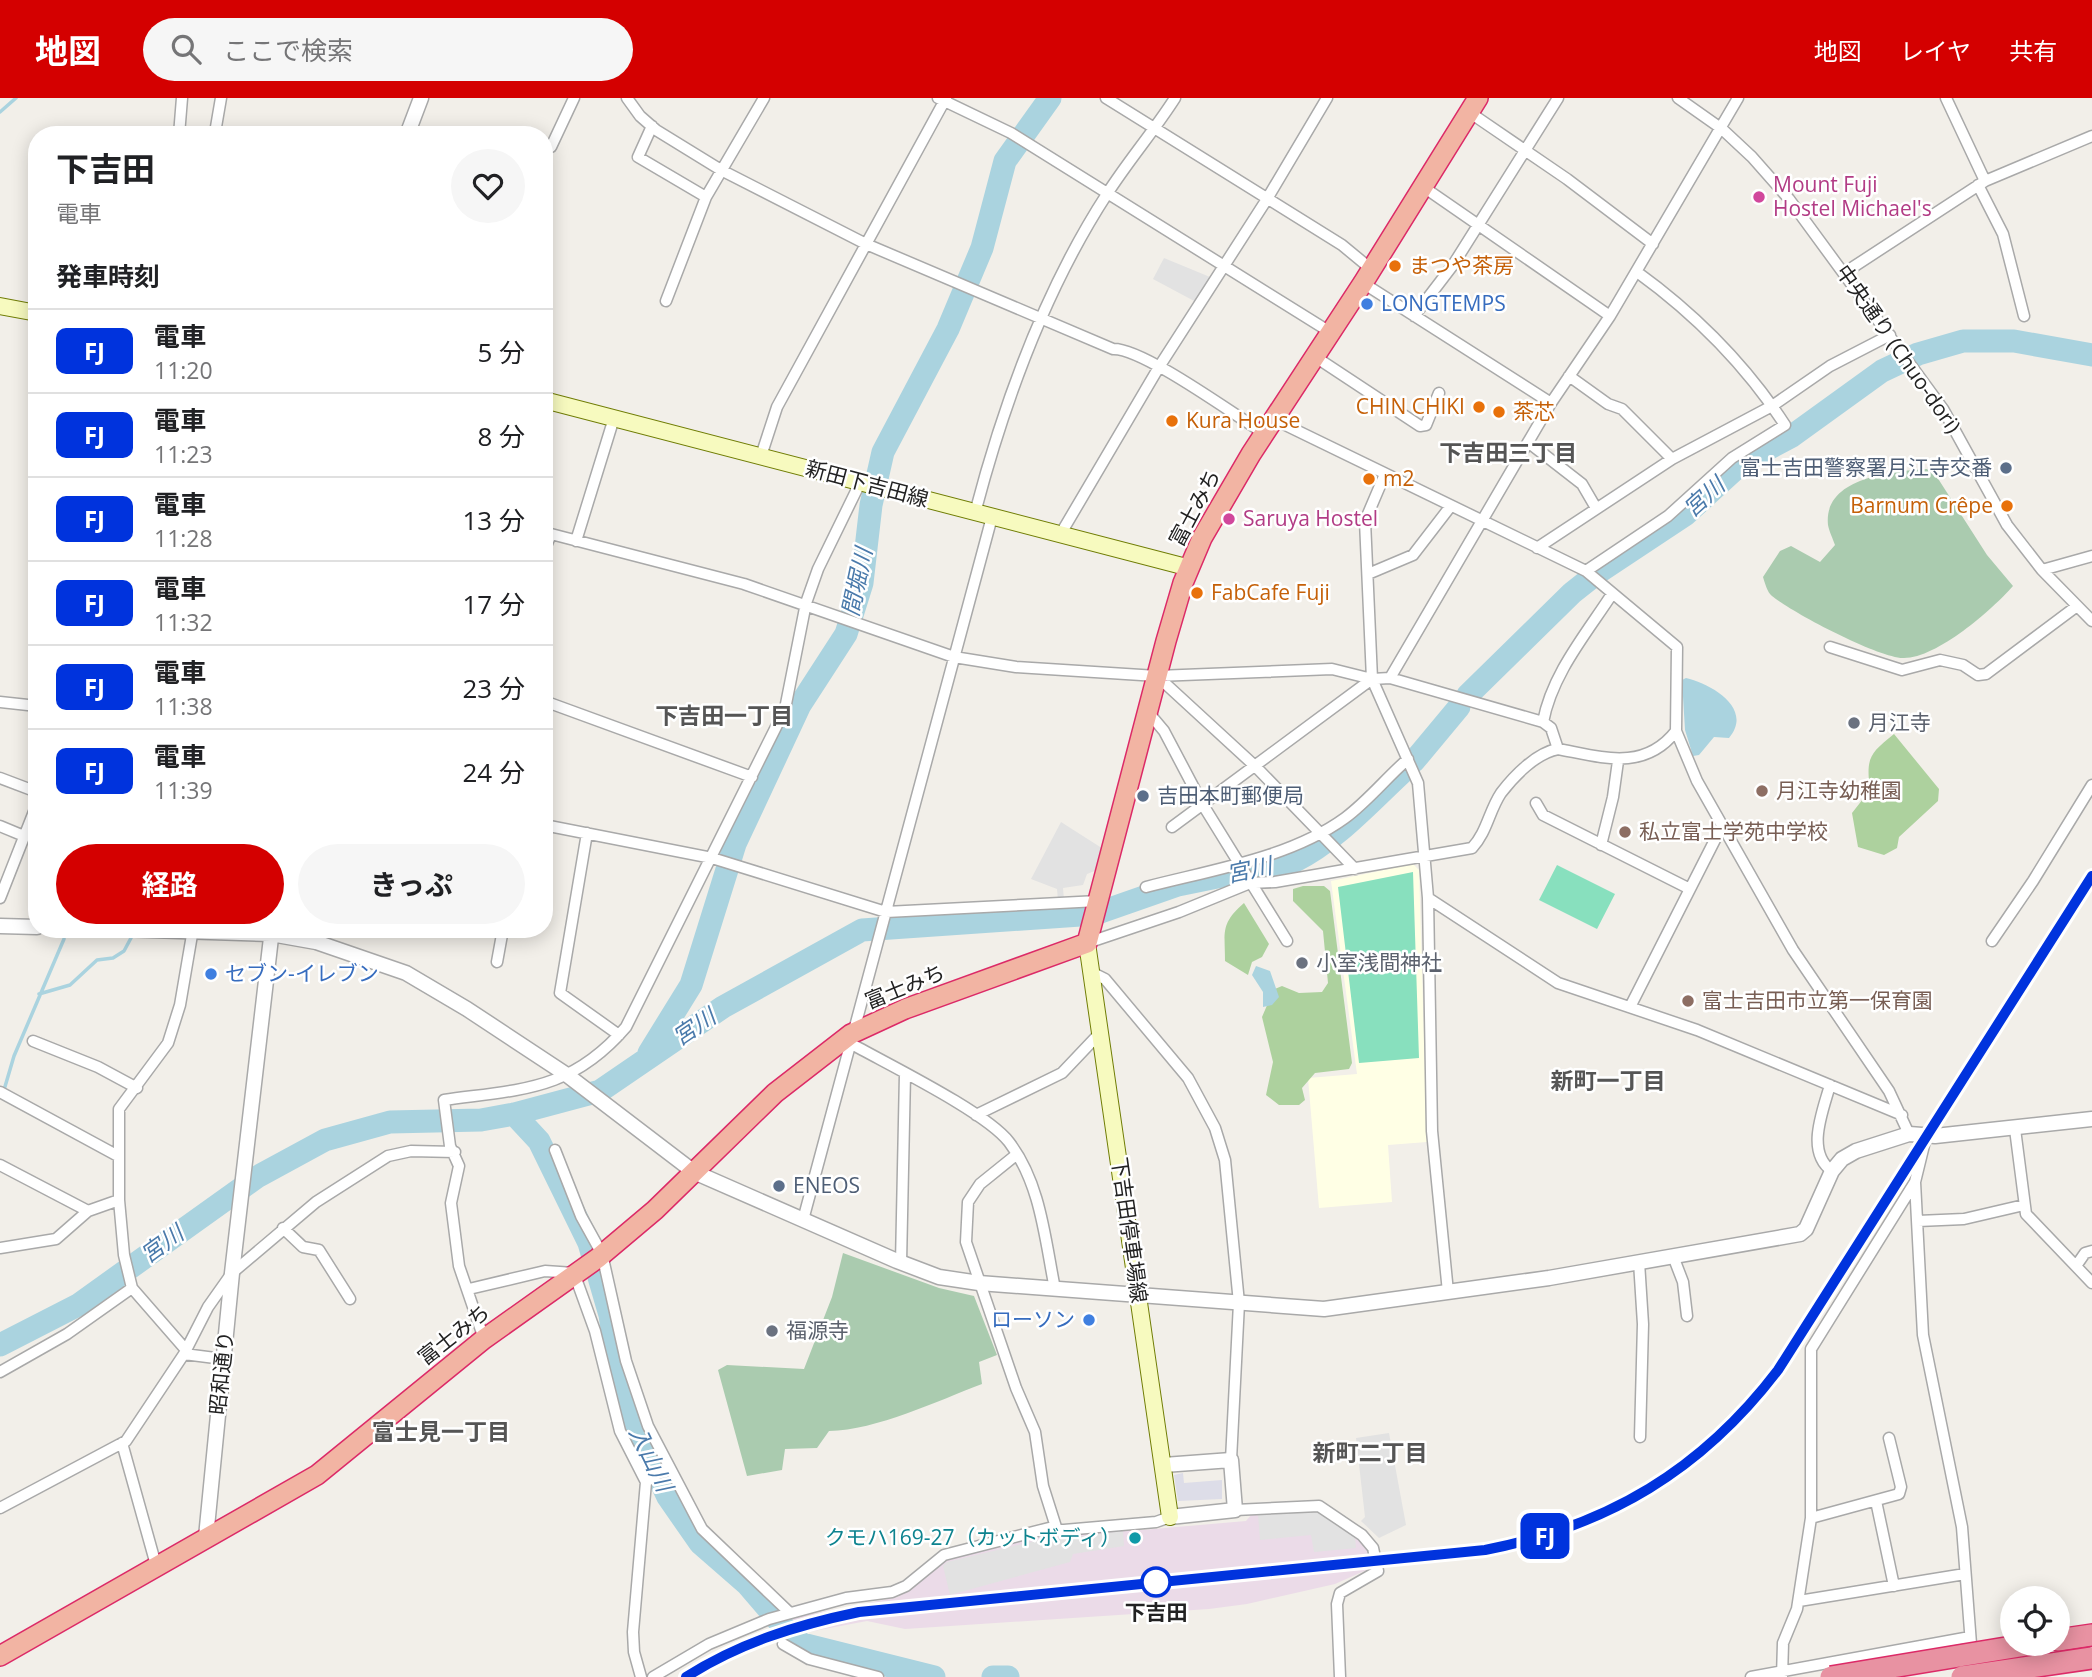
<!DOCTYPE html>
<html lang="ja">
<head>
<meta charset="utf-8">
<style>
  :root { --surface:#fff; --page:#f6f6f6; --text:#202124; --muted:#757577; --line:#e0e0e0; --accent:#d40000 }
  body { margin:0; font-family:"Open Sans","Noto Sans JP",sans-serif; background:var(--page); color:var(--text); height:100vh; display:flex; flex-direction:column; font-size:26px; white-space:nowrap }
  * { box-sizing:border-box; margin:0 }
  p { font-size:23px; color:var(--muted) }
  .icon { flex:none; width:38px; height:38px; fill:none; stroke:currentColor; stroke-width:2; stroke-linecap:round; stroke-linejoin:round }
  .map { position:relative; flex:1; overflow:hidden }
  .drawer { position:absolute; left:28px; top:28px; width:525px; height:812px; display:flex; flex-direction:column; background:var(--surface); border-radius:28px; box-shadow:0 4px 18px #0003 }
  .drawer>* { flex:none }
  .badge { padding:0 14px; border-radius:10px; font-size:24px; line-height:46px }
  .buttons { position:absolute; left:2000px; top:1488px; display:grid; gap:14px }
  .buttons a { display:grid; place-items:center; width:70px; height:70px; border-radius:50%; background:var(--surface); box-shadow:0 4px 18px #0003; font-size:35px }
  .map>.badge { position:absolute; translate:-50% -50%; box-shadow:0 0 0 4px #fff }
  h2 { padding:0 28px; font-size:26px; line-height:63px }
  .round { display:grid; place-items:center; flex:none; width:74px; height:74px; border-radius:37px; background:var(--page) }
  .overview { display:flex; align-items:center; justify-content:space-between; height:119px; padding:0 28px }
  h1 { font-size:33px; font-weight:700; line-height:52px }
  .cta { display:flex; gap:14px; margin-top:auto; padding:14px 28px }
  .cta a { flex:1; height:80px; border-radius:42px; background:var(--accent); color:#fff; font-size:28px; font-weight:700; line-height:80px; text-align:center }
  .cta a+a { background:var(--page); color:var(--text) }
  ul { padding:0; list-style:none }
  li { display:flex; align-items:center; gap:21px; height:84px; padding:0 28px; border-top:2px solid var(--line) }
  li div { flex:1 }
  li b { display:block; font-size:26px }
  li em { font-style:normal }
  li .badge { min-width:77px; font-weight:700; text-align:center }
  header { display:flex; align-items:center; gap:42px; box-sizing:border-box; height:98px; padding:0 35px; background:var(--accent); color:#fff }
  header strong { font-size:33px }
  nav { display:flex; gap:38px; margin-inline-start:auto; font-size:24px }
  .search { width:490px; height:63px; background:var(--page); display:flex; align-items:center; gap:18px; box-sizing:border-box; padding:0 24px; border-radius:38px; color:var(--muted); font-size:26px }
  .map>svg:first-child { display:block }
  .industrial { fill:#ebdbe8 }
  .education { fill:#ffffe5 }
  .forest { fill:#add19e }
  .cemetery { fill:#aacbaf }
  .pitch { fill:#88e0be }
  .parking { fill:#e2e2e2 }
  .plaza { fill:#dddde8 }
  .water { fill:#aad3df }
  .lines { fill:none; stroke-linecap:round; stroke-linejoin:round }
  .stream { stroke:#aad3df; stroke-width:3.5 }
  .river { stroke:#aad3df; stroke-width:23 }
  .minor-casing { stroke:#a9a9a9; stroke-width:13 }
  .tertiary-casing { stroke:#a9a9a9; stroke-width:17 }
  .secondary-casing { stroke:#707d05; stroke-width:18 }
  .trunk-casing { stroke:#dc2a67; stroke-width:22 }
  .motorway-casing { stroke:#dc2a67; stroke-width:24 }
  .minor { stroke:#fff; stroke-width:10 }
  .tertiary { stroke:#fff; stroke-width:14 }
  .secondary { stroke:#f7fabf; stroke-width:16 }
  .trunk { stroke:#f2b4a3; stroke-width:19 }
  .motorway { stroke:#e892a2; stroke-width:21 }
  .rail { stroke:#707070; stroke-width:3.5; stroke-dasharray:14 14; stroke-linecap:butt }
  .motorway-bridge-casing { stroke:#dc2a67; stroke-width:24; stroke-linecap:butt }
  .motorway-bridge { stroke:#e892a2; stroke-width:21 }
  .line-casing { stroke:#fff; stroke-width:16 }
  .line { stroke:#03d; stroke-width:10 }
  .hotel-dot { fill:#d1479c; stroke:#fff; stroke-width:2.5 }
  .food-dot { fill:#e8710a; stroke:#fff; stroke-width:2.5 }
  .shop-dot { fill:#3f7fe0; stroke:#fff; stroke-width:2.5 }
  .service-dot { fill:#5c6f8a; stroke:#fff; stroke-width:2.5 }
  .worship-dot { fill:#6b7280; stroke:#fff; stroke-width:2.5 }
  .education-dot { fill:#8d6e63; stroke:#fff; stroke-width:2.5 }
  .culture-dot { fill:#0f9aa8; stroke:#fff; stroke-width:2.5 }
  .stop-dot { fill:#fff; stroke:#03d; stroke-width:3.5 }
  .labels { text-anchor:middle; stroke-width:5; stroke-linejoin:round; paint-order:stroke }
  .hotel-label { font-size:21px; fill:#b23c85; stroke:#fff; text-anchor:start }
  .food-label { font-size:21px; fill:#c56008; stroke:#fff; text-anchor:start }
  .shop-label { font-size:21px; fill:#366cbe; stroke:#fff; text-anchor:start }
  .street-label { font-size:21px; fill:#222; stroke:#fff }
  .service-label { font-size:21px; fill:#4e5e75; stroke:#fff; text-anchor:start }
  .worship-label { font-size:21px; fill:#5b616d; stroke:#fff; text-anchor:start }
  .education-label { font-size:21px; fill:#785e54; stroke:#fff; text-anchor:start }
  .culture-label { font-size:21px; fill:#0d838f; stroke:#fff; text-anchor:end }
  .stop-label { font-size:21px; font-weight:bold; fill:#222; stroke:#fff }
  .neighbourhood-label { font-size:23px; font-weight:bold; fill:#555; stroke:#fff }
  .water-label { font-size:23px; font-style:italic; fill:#4a7aab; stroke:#fff }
</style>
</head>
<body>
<header>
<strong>地図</strong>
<div class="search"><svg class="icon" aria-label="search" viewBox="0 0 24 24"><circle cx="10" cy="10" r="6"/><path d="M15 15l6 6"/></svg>ここで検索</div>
<nav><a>地図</a><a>レイヤ</a><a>共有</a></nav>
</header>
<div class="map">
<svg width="2092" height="1579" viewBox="0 0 2092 1579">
  <rect width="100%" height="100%" fill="#f2efe9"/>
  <!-- industrial -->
  <path class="industrial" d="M1316,1413L1360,1443L1367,1451L1371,1470L1335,1486L1247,1506L1209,1511L905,1531L867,1523L803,1535L791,1520L898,1499L952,1459L1052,1435L1062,1437L1129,1431L1130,1433L1246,1423L1251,1417Z"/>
  <!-- education -->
  <path class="education" d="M1413,766L1419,772L1427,1044L1388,1047L1392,1104L1319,1110L1308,980L1357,976L1331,783Z"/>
  <!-- forest -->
  <path class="forest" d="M1894,636L1939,691L1938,703L1899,739L1897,750L1884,757L1858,749L1852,715L1870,692C1866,660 1869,656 1894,636Z
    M1303,788H1324L1330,793L1352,965L1349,971L1315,975L1302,990L1305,1002L1299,1007H1279L1266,997L1273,964L1262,919L1268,905L1263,896L1282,888L1299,895L1322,894L1328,885L1323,833L1293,803V791Z
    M1244,805L1269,846L1262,859L1252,864L1248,877L1225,863C1225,834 1220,826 1244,805Z"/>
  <!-- cemetery -->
  <path class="cemetery" d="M1927,371L1937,379L1987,457L2013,488C1992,512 1936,561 1903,560C1877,559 1793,515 1772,498C1767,494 1765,485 1763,479L1780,453L1791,448L1820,464L1835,447C1833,441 1829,433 1828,427C1823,379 1894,373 1927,371Z
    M843,1155L939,1190L974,1198L997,1257L979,1264L982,1286C937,1303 877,1332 829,1333L817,1350L785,1351L782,1372L747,1378L718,1272L727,1267L804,1271L832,1199Z"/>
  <!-- pitch -->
  <path class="pitch" d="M1557,767L1615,796L1597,831L1539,802Z
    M1413,774L1419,960L1359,965L1338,789Z"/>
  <!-- parking -->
  <path class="parking" d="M1164,160L1210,179L1196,204L1153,181Z
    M1061,724L1108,754L1097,772L1087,776L1083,787L1063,790L1064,802H1058L1057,791L1031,781Z
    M1389,1335L1406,1427L1379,1440L1361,1423L1365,1419L1356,1340Z
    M1316,1413L1355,1439L1356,1450L1314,1454L1311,1437L1260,1442L1258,1417Z
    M1123,1433L1124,1448L1073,1456L1070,1464L950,1497L943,1468L947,1464L1051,1439L1060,1441Z"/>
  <!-- plaza -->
  <path class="plaza" d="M1183,1375L1184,1385L1222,1382V1401L1178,1403L1174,1377Z"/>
  <!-- water -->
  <path class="water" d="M1686,580C1711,586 1754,610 1729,640L1714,639L1699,657L1693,658L1685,632L1682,582Z
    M1256,868L1270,873L1279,899L1272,907L1263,909V894L1252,877Z"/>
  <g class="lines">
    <!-- stream -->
    <path class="stream" d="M0,14L16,0
      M39,896L70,887L97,862L113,860L124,853L131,840
      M4,992L14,958L64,841"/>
    <!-- river -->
    <path class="river" d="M1468,597L1572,495L1596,476L1685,417L1743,364L1792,338L1882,273L1918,256L1963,243H2014L2092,257
      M1414,663L1459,609
      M649,955L691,887L735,746L800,607L846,536L862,485L871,407L883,354L948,231L982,150L1005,63L1050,0
      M514,1016L539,1043L589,1145L610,1217L623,1303L668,1399L700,1445L747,1486L788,1534L802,1546L934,1579
      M0,1247L78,1207L257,1079L325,1042L390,1024L481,1022L514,1016L600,993L723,909L862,832L1095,816L1178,787L1295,763C1337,742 1372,702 1406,671
      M993,1579H1008"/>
    <defs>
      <path id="minor" d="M221,0L216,29L222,37
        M627,0L640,18L656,32L721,72L866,146L1113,251C1143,250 1234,317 1264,335
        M938,0L1011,35L1330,234
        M1106,0L1342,147L1371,171
        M1678,0L1722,31L1752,59L1789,101L1943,311L2007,427L2042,472L2092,523
        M1946,0L1985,83
        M1469,14L1567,81L1653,146
        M652,28L638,59L706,99
        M179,37L182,0
        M551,49L574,0
        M1978,87L2003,136L2024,218
        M1422,88L1610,218
        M1844,175L1985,83L2092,38
        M1363,185L1551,305
        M666,203L706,99L764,0
        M1414,218L1453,167L1558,0
        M1314,258L1420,328L1426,327L1439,295
        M1569,278L1608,306L1622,311L1672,361
        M1273,321L1586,473L1677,549L1676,633L1697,683L1793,852L1889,993L1909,1036
        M1528,344L1582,386L1596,410
        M761,358L777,309L946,0
        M1385,376L1365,423L1372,581L1418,685L1428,800L1432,1033L1448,1194
        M975,415C1004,304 1044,193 1107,96C1128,63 1154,33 1175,0
        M1060,437L1159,269L1267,101L1327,0
        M576,443L614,320
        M1537,450L1672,361L1772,308L1830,268L1890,237
        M544,453L551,436L744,486L954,559L1016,569L1157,578L1332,571L1372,581L1390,580L1551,305L1610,218L1738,0
        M2042,472L2092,458
        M1586,473L1668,418L1732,360L1785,327C1745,266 1695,216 1637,174
        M1368,476L1413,457L1450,409
        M1830,549L1902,572L1940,562L1963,567L1978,577L1986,576L2077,508
        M1157,578L1256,669L1355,771
        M1390,580L1543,624L1551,630L1558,651
        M544,603L752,679
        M0,604L37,608
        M1148,614L1164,633L1203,707L1287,843
        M1543,624C1552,576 1586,536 1612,496
        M0,680L37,694
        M1536,705L1543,717L1688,790
        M544,727L712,760L886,814L1098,803
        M0,728L24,738
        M1172,729L1372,581
        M587,735L560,895L619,937
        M1601,747L1613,699L1618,663
        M1146,789C1211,772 1290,760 1345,720C1368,703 1387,679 1408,661
        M0,800L37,706
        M1428,800L1558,885L1697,932L1902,1017
        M1992,843L2033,783L2092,687
        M1087,845L1179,814L1250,785L1275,784L1472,750C1487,734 1489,713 1501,695C1514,678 1536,655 1558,651C1601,659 1644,674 1676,633
        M497,864L503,831
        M1093,875L1105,881L1188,980L1215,1030L1225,1062L1239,1205L1231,1362
        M1630,909L1722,728
        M33,943L98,969L137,990
        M850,945C887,966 986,1014 1009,1044C1041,1086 1045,1142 1055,1191
        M1830,987C1823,1013 1805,1054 1832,1073
        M0,994L118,1058
        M976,1017L1062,975L1099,936
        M2015,1031L2026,1116L2092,1185
        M555,1052L581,1118L602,1156L626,1263L648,1328L702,1431L790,1515
        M1016,1057L980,1086L968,1104L966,1144L1016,1290L1035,1334L1043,1388L1056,1429
        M0,1067L88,1113
        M1915,1084L1923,1237L1962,1429L1972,1559
        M803,1122L992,419
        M1918,1123L1964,1121L2024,1107
        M283,1130L303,1149L319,1152L350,1201
        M0,1150L56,1141L88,1113L119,1102
        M1673,1158L1683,1184L1687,1218
        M1639,1164L1643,1226L1640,1339
        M901,1165L905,976
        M2076,1168L2085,1155L2092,1153
        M132,1190L186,1252
        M469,1191L545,1173L574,1175L595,1233L620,1333L646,1384L633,1534L634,1554L641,1579
        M484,1241L459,1168L451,1105L459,1068L450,1048L444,1002C522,991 571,993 626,929L785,611L806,505L818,471L860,385
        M184,1256L208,1209L232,1175L316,1104L388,1058L411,1053L455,1054
        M0,1274L67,1236L132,1190L124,1157L119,1102V1011L168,945L180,907L193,831
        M122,1345L156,1467
        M646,1384L669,1368
        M1876,1403L1894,1488
        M0,1410L126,1343L184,1256L223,1261
        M1235,1412L1319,1408L1362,1437L1373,1450L1378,1473L1340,1495L1337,1506L1340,1579
        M1811,1420L1899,1396L1901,1389L1889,1340
        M1799,1503L1965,1476
        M783,1546L809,1561L878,1579
        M653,1579L709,1546L769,1521L846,1500L892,1494L906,1488L944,1457L1049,1430L1064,1432L1156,1424L1170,1419
        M1751,1579L1970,1539
        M1782,1579L1783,1545L1797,1511L1811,1420V1251L1915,1084L1926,1039"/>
      <path id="tertiary" d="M407,37L421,0
        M0,828L37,829
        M119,831L271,836L316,844L406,875L467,911L567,977L694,1074L897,1163L939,1179L979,1185L1324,1211L1549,1180L1800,1136L1806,1131L1832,1073L1842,1061L1856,1053L1909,1036L1935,1038L2092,1021
        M1164,1367L1231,1362L1235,1412L1170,1419
        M206,1439L232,1175L272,831"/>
      <path id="secondary" d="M0,208L37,215
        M544,302L1190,470
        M1087,845L1170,1419"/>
      <path id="trunk" d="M0,1558L317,1377L484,1241L598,1160L655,1112L775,995L851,936L905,911L1087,845L1166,543L1183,485L1202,440L1251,356L1363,185L1478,0"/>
      <path id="motorway" d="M2058,1542L2092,1537"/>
    </defs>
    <!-- minor casing -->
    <use href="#minor" class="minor-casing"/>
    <!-- tertiary casing -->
    <use href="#tertiary" class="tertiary-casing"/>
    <!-- secondary casing -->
    <use href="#secondary" class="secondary-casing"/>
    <!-- trunk casing -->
    <use href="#trunk" class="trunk-casing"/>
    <!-- motorway casing -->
    <use href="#motorway" class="motorway-casing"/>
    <!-- minor -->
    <use href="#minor" class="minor"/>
    <!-- tertiary -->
    <use href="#tertiary" class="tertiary"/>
    <!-- secondary -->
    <use href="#secondary" class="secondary"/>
    <!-- trunk -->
    <use href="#trunk" class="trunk"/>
    <!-- motorway -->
    <use href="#motorway" class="motorway"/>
    <!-- rail -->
    <path class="rail" d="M686,1579C739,1546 797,1526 859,1514L1485,1452C1605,1429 1704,1370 1778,1272L2092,778"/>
    <defs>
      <path id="motorway-bridge" d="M1831,1579L2037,1545
        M1962,1579L2092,1560"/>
    </defs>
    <!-- motorway-bridge casing -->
    <use href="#motorway-bridge" class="motorway-bridge-casing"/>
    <!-- motorway-bridge -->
    <use href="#motorway-bridge" class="motorway-bridge"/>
  </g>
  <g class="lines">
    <defs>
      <path id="line" d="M686,1579C739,1545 797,1527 859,1514L1485,1452C1608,1428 1702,1372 1778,1272L2092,778"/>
    </defs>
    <!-- line casing -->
    <use href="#line" class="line-casing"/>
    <!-- line -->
    <use href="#line" class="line"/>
  </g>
  <!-- markers -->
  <g class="hotel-dot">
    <circle cx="1759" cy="99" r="7"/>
    <circle cx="1229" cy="421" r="7"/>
  </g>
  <g class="food-dot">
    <circle cx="1395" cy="168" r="7"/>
    <circle cx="1479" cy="309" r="7"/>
    <circle cx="1499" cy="314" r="7"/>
    <circle cx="1172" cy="323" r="7"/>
    <circle cx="1369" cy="381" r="7"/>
    <circle cx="2007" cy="408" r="7"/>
    <circle cx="1197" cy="495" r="7"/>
  </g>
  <g class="shop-dot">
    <circle cx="1367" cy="206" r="7"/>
    <circle cx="211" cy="876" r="7"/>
    <circle cx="1089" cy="1222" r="7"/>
  </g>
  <g class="service-dot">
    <circle cx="2006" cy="370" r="7"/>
    <circle cx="1143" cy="698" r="7"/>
    <circle cx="779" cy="1088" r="7"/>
  </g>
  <g class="worship-dot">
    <circle cx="1854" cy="625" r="7"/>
    <circle cx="1302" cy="865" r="7"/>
    <circle cx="772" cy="1233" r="7"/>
  </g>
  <g class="education-dot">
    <circle cx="1762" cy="693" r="7"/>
    <circle cx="1625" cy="734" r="7"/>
    <circle cx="1688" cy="903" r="7"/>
  </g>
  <circle class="culture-dot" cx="1135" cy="1440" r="7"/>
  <circle class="stop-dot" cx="1156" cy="1484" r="14"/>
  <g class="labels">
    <!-- hotel labels -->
    <g class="hotel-label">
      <text x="1773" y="94">Mount Fuji<tspan x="1773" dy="24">Hostel Michael's</tspan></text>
      <text x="1243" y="428">Saruya Hostel</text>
    </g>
    <!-- food labels -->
    <g class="food-label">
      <text x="1409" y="175">まつや茶房</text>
      <text x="1465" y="316" text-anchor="end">CHIN CHIKI</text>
      <text x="1513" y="321">茶芯</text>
      <text x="1186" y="330">Kura House</text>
      <text x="1383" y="388">m2</text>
      <text x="1993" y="415" text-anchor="end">Barnum Crêpe</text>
      <text x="1211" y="502">FabCafe Fuji</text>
    </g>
    <!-- shop labels -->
    <g class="shop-label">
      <text x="1381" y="213">LONGTEMPS</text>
      <text x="225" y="883">セブン-イレブン</text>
      <text x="1075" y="1229" text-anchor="end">ローソン</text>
    </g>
    <!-- street labels -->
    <g class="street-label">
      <text transform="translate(1898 251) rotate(55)" y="7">中央通り (Chuo-dori)</text>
      <text transform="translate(867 386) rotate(15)" y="7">新田下吉田線</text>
      <text transform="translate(1195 410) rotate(-62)" y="7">富士みち</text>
      <text transform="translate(905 889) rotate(-22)" y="7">富士みち</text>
      <text transform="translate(1129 1132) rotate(82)" y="7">下吉田停車場線</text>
      <text transform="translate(454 1237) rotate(-38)" y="7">富士みち</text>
      <text transform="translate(222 1275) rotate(-84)" y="7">昭和通り</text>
    </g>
    <!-- service labels -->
    <g class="service-label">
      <text x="1992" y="377" text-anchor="end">富士吉田警察署月江寺交番</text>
      <text x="1157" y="705">吉田本町郵便局</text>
      <text x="793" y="1095">ENEOS</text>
    </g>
    <!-- worship labels -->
    <g class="worship-label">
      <text x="1868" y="632">月江寺</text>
      <text x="1316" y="872">小室浅間神社</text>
      <text x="786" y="1240">福源寺</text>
    </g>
    <!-- education labels -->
    <g class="education-label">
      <text x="1776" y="700">月江寺幼稚園</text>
      <text x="1639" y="741">私立富士学苑中学校</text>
      <text x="1702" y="910">富士吉田市立第一保育園</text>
    </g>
    <!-- culture labels -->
    <g class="culture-label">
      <text x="1121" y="1447">クモハ169-27（カットボディ）</text>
    </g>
    <!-- stop labels -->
    <g class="stop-label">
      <text x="1156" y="1522">下吉田</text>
    </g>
    <!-- neighbourhood labels -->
    <g class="neighbourhood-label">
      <text x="1508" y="363">下吉田三丁目</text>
      <text x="724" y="626">下吉田一丁目</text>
      <text x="1608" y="991">新町一丁目</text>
      <text x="441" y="1342">富士見一丁目</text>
      <text x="1370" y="1363">新町二丁目</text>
    </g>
    <!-- water labels -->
    <g class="water-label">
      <text transform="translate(1704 399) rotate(-42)" y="8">宮川</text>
      <text transform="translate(857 484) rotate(-78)" y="8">間堀川</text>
      <text transform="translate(1249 772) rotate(-12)" y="8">宮川</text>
      <text transform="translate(694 929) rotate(-34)" y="8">宮川</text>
      <text transform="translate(162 1146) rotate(-36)" y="8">宮川</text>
      <text transform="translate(651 1361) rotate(64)" y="8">入山川</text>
    </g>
  </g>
</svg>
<div class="buttons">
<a><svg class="icon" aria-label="locate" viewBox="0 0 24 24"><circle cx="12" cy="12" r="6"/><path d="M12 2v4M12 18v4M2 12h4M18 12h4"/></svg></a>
</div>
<b class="badge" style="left:1545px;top:1438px;background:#03d;color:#fff">FJ</b>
<section class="drawer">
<div class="overview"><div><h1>下吉田</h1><p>電車</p></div><a class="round"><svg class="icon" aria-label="heart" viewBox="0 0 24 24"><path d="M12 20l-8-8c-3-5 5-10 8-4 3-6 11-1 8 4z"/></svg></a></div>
<h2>発車時刻</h2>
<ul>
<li><span class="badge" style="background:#03d;color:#fff">FJ</span><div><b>電車</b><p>11:20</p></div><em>5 分</em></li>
<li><span class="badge" style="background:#03d;color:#fff">FJ</span><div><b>電車</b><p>11:23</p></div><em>8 分</em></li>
<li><span class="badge" style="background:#03d;color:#fff">FJ</span><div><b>電車</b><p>11:28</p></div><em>13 分</em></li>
<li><span class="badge" style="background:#03d;color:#fff">FJ</span><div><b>電車</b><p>11:32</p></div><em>17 分</em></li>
<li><span class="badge" style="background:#03d;color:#fff">FJ</span><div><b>電車</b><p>11:38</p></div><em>23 分</em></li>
<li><span class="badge" style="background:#03d;color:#fff">FJ</span><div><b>電車</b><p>11:39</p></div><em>24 分</em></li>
</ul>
<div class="cta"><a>経路</a><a>きっぷ</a></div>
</section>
</div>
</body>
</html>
